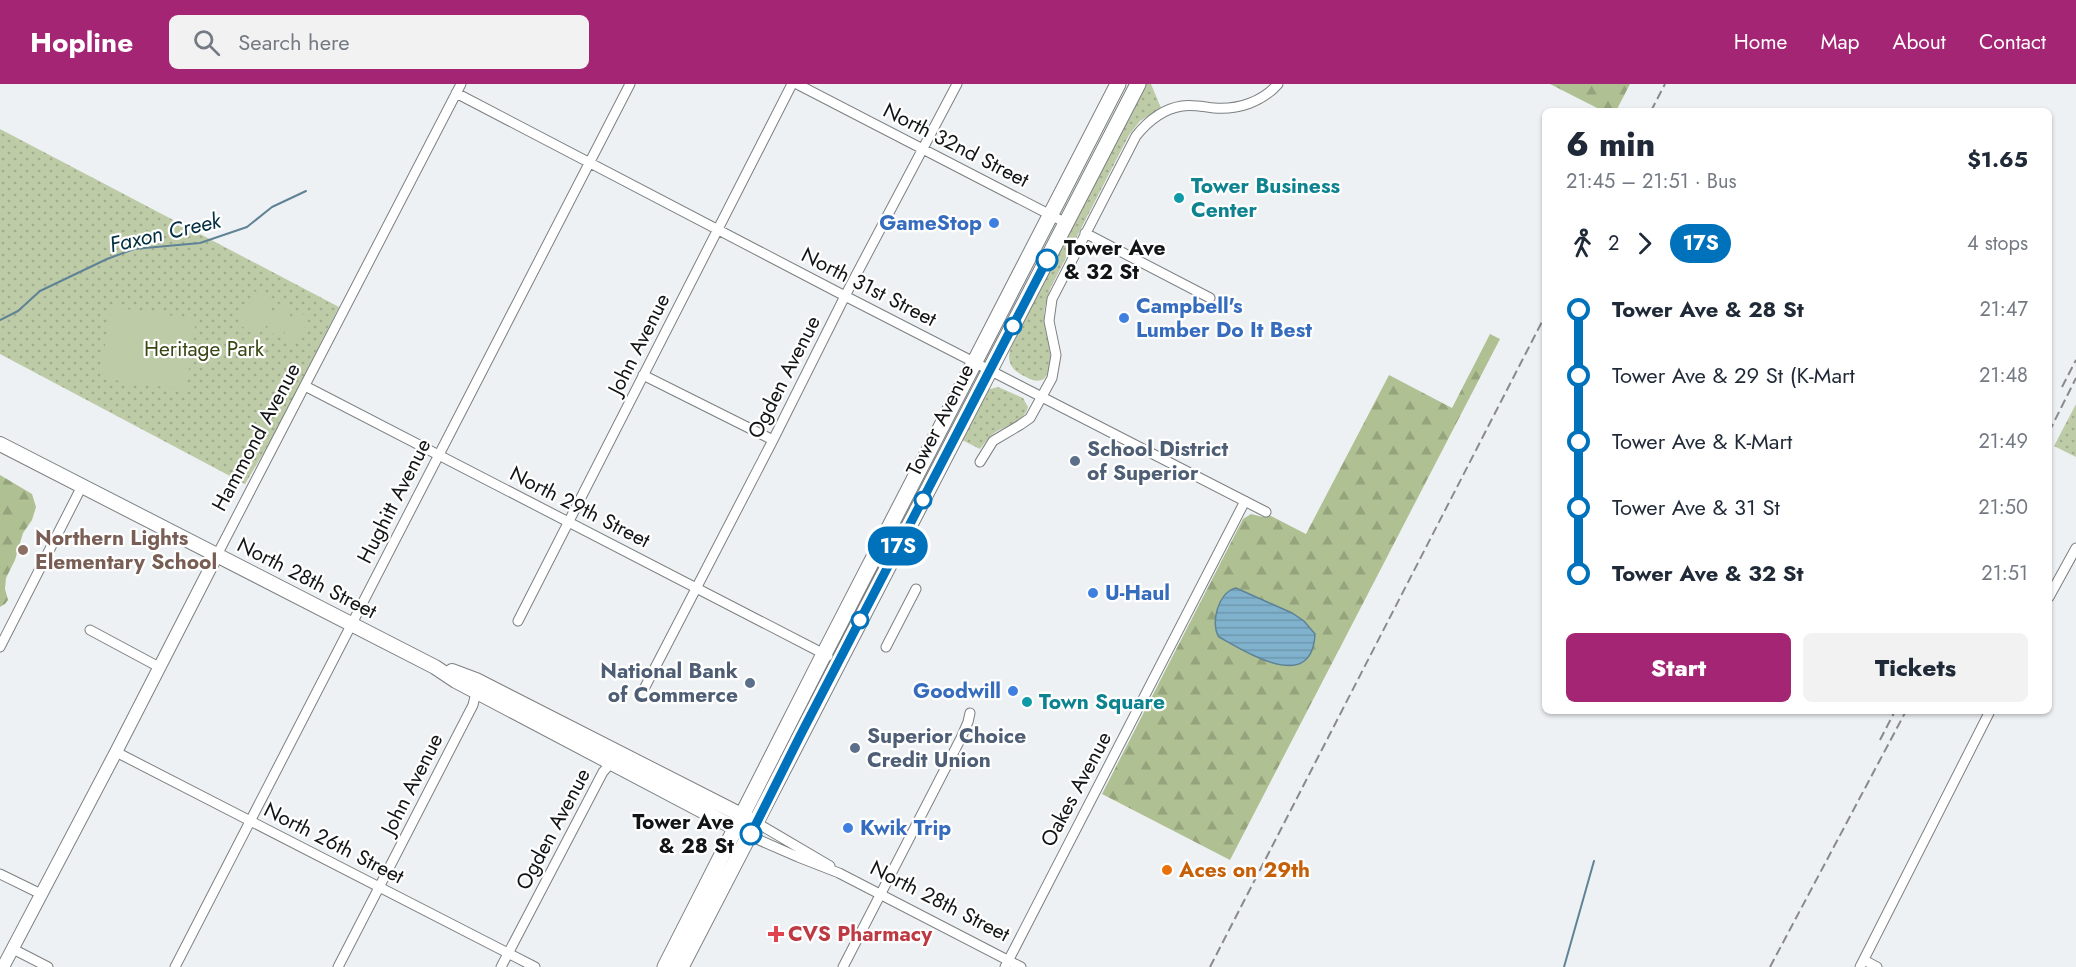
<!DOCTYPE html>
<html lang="en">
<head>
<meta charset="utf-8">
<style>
  :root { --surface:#fff; --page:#f2f2f3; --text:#1f2937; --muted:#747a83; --accent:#a52575 }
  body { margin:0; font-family:Jost,sans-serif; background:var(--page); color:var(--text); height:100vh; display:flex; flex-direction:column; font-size:22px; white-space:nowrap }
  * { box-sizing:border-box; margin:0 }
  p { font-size:20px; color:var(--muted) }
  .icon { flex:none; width:33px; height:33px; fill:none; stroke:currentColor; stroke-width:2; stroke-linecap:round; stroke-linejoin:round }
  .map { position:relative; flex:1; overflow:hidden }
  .details { position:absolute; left:1542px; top:24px; width:510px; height:606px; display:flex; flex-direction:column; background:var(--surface); border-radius:9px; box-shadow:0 2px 4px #0004 }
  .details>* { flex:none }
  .badge { padding:0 12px; border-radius:20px; font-size:21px; line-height:39px }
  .map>.badge { position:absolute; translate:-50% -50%; box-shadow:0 0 0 3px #fff }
  .legs { display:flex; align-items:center; gap:9px; height:66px; padding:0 24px; font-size:20px }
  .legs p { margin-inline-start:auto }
  .headline { display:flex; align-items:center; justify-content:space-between; height:102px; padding:0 24px }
  h1 { font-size:33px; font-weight:800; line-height:45px }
  .action { display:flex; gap:12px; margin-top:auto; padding:12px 24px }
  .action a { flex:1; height:69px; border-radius:9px; background:var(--accent); color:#fff; font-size:24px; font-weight:800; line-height:69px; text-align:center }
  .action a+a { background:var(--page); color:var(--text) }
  ul { padding:0 24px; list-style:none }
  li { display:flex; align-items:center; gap:21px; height:66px; font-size:22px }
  li i { display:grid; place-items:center; width:9px; height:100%; margin:0 8px; background:currentColor }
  li i::after { content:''; width:15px; height:15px; margin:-8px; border:4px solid; border-radius:50%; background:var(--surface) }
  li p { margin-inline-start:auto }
  li:first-child i { background:linear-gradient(#0000 50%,currentColor 0) }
  li:last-child i { background:linear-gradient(currentColor 50%,#0000 0) }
  header { display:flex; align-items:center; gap:36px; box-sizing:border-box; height:84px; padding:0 30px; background:var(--accent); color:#fff }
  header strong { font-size:28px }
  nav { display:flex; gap:33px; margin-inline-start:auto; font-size:21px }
  .search { width:420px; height:54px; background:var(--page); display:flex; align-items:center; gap:15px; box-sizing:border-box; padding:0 21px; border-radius:9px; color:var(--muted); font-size:22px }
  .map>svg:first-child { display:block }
  .green { fill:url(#green-dots) }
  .forest { fill:url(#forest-firs) }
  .pitch { fill:#becba7 }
  .water { fill:url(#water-rules); stroke:#5f8396; stroke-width:1.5 }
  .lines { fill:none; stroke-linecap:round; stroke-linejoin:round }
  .stream { stroke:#5f8396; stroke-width:2 }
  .minor-casing { stroke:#7c8082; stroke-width:11 }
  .tertiary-casing { stroke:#7c8082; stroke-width:14 }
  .secondary-casing { stroke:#7c8082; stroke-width:16 }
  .primary-casing { stroke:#7c8082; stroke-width:17 }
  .minor { stroke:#fff; stroke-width:9 }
  .tertiary { stroke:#fff; stroke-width:12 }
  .secondary { stroke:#fff; stroke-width:14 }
  .primary { stroke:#fff; stroke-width:15 }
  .rail { stroke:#888a8c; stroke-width:2; stroke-dasharray:9 4.5; stroke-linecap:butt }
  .line-1-casing { stroke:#fff; stroke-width:14 }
  .line-1 { stroke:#0072bc; stroke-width:9 }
  .culture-dot { fill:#0f9aa8; stroke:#fff; stroke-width:2 }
  .shop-dot { fill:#3f7fe0; stroke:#fff; stroke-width:2 }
  .stop-1-dot { fill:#fff; stroke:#0072bc; stroke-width:3 }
  .service-dot { fill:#5c6f8a; stroke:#fff; stroke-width:2 }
  .education-dot { fill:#8d6e63; stroke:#fff; stroke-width:2 }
  .food-dot { fill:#e8710a; stroke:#fff; stroke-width:2 }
  .health-dot { fill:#e0444e; stroke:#fff; stroke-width:2 }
  .labels { text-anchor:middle; stroke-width:4.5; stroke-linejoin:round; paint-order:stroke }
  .street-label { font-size:21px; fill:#131415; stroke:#fff }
  .culture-label { font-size:21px; font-weight:bold; fill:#0d838f; stroke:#fff; text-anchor:start }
  .shop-label { font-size:21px; font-weight:bold; fill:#366cbe; stroke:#fff; text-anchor:start }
  .stop-label { font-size:21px; font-weight:bold; fill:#131415; stroke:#fff; text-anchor:start }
  .park-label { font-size:21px; fill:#394714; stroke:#fff }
  .service-label { font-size:21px; font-weight:bold; fill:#4e5e75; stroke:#fff; text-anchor:start }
  .education-label { font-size:21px; font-weight:bold; fill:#785e54; stroke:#fff; text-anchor:start }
  .food-label { font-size:21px; font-weight:bold; fill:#c56008; stroke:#fff; text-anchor:start }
  .health-label { font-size:21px; font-weight:bold; fill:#be3a42; stroke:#fff; text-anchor:start }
  .water-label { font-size:22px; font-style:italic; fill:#012e41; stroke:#fff }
</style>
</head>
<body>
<header>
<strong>Hopline</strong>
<div class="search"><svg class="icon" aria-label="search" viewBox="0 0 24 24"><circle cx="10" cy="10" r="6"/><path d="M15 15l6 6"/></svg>Search here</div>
<nav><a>Home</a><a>Map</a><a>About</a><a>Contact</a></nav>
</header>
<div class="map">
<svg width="2076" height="883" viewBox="0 0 2076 883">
  <defs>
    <pattern id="green-dots" width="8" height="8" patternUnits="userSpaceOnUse" patternTransform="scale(1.5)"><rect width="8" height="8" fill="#becba7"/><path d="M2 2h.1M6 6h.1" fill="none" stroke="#a2ad8f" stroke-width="1.8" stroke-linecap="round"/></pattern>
    <pattern id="forest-firs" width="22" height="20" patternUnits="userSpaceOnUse" patternTransform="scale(1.5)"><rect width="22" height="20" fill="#afc092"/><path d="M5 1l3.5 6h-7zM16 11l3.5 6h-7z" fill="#96a47d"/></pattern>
    <pattern id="water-rules" width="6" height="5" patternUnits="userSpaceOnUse" patternTransform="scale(1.5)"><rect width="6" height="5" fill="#80b2cd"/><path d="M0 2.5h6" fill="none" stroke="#6e98af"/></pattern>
  </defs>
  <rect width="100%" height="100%" fill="#eef1f4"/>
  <!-- green -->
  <path class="green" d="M1142,0H1151L1161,24L1140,37L1129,51L1050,205C1047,214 1044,224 1044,233C1045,254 1058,276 1044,295C1035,299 1030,295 1022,291C995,276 1018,256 1023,234Z
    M0,45L339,223L273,353L245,400L0,270Z
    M998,303L1023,314L1028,323C1024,339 1005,341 993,350C988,354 984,360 980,365L960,355L986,306Z
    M2076,320V373L2054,362Z"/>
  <!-- forest -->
  <path class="forest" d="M1550,0H1630L1616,27H1603Z
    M1490,250L1500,255L1230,776L1102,710L1243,435L1251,430L1263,433L1265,429L1306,450L1389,291L1452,324Z
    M0,391L32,410L36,423L32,436L23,449L15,476L6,494L5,505L8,516L5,520L0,523Z"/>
  <!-- pitch -->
  <path class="pitch" d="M254,207L275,218L259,251L237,240Z
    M280,219L293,225L279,253L266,246Z
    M111,223L196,235L186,306L100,294Z
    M296,227L309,233L295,261L282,254Z"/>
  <!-- water -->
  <path class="water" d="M1236,504L1292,529L1304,537L1315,550C1312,610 1248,569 1219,553C1210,540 1218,508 1236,504Z"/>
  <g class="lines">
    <!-- stream -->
    <path class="stream" d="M0,236L18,227L40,207L107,175L134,165L200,159L247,143L272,123L306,107
      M1564,883L1594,777"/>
    <defs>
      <path id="minor" d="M797,0L1066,139
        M456,9L845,212L1266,428
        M1085,149L1210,214
        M643,291L773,356
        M305,302L828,572
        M980,378L993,357L1020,341L1030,334L1052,294L1056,271L1049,237L1052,215L1136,52C1148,37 1162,25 1182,22C1192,20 1204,23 1214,24C1238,26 1262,18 1278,0
        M217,471L461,0
        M2049,513L2076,464
        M518,537L792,0
        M90,546L159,583
        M0,563L82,402
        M886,563L916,505
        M645,603L773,356L845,212L957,0
        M116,668L535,883
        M757,739L830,782
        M750,752L798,773L839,789L1021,883
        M0,790L41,810
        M13,865L48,883
        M1864,876L1877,883
        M175,883L630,0
        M338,883L473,621L477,604
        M501,883L603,688L611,679L616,678
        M843,883L961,654L968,638L970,629
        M1005,883L1245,417
        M1860,883L1990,627"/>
      <path id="tertiary" d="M3,883L116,668L217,471"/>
      <path id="secondary" d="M0,360L435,583L456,597L750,752
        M452,587L476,596L751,736"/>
      <path id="primary" d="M665,883L824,570L1118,0
        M681,883L1138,0"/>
    </defs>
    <!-- minor casing -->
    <use href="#minor" class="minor-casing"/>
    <!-- tertiary casing -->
    <use href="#tertiary" class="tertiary-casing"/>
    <!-- secondary casing -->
    <use href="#secondary" class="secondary-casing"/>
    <!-- primary casing -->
    <use href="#primary" class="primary-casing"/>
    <!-- minor -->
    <use href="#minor" class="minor"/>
    <!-- tertiary -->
    <use href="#tertiary" class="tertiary"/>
    <!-- secondary -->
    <use href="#secondary" class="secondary"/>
    <!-- primary -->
    <use href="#primary" class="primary"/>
    <!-- rail -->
    <path class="rail" d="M1651,27L1665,0
      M2062,303L2076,276
      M2049,348L2076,294
      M1880,656L1895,627
      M1210,883L1545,232
      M1770,883L1906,627"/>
  </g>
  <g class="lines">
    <defs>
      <path id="line-1" d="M751,750L800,652L1047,176"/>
    </defs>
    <!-- line-1 casing -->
    <use href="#line-1" class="line-1-casing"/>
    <!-- line-1 -->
    <use href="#line-1" class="line-1"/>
  </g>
  <!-- markers -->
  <g class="culture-dot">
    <circle cx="1179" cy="114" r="6"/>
    <circle cx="1027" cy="618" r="6"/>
  </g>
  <g class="shop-dot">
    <circle cx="994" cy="139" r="6"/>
    <circle cx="1124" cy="234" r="6"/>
    <circle cx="1093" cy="509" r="6"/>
    <circle cx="1013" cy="607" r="6"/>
    <circle cx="848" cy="744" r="6"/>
  </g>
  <g class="stop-1-dot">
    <circle cx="1047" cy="176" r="10"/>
    <circle cx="1013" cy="242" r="8"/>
    <circle cx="923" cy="416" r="8"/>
    <circle cx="860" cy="536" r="8"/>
    <circle cx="751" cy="750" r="10"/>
  </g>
  <g class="service-dot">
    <circle cx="1075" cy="377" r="6"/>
    <circle cx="750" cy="599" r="6"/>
    <circle cx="855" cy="664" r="6"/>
  </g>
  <circle class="education-dot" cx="23" cy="466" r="6"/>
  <circle class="food-dot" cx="1167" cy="786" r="6"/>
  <path class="health-dot" d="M773 841h6v6h6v6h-6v6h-6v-6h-6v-6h6z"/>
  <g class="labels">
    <!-- street labels -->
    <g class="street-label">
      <text transform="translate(956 61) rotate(27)" y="7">North 32nd Street</text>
      <text transform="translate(869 203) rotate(27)" y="7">North 31st Street</text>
      <text transform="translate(639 260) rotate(-63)" y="7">John Avenue</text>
      <text transform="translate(784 293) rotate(-63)" y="7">Ogden Avenue</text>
      <text transform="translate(940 336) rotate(-63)" y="7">Tower Avenue</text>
      <text transform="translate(256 353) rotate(-62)" y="7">Hammond Avenue</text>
      <text transform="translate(394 417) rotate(-63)" y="7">Hughitt Avenue</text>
      <text transform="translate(580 423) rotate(27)" y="7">North 29th Street</text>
      <text transform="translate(307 494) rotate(27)" y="7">North 28th Street</text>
      <text transform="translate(412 700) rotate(-63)" y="7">John Avenue</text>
      <text transform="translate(1076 705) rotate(-62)" y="7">Oakes Avenue</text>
      <text transform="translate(553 745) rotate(-62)" y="7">Ogden Avenue</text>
      <text transform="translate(334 759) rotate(27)" y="7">North 26th Street</text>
      <text transform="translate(940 817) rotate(27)" y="7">North 28th Street</text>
    </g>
    <!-- culture labels -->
    <g class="culture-label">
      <text x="1191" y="109">Tower Business<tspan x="1191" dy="24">Center</tspan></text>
      <text x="1039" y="625">Town Square</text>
    </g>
    <!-- shop labels -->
    <g class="shop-label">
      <text x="982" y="146" text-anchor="end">GameStop</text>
      <text x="1136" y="229">Campbell's<tspan x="1136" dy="24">Lumber Do It Best</tspan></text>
      <text x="1105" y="516">U-Haul</text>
      <text x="1001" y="614" text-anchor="end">Goodwill</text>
      <text x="860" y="751">Kwik Trip</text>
    </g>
    <!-- stop labels -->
    <g class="stop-label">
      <text x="1064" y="171">Tower Ave<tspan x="1064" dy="24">&amp; 32 St</tspan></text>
      <text x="734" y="745" text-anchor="end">Tower Ave<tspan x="734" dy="24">&amp; 28 St</tspan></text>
    </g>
    <!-- park labels -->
    <g class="park-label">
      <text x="204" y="272">Heritage Park</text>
    </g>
    <!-- service labels -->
    <g class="service-label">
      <text x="1087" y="372">School District<tspan x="1087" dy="24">of Superior</tspan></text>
      <text x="738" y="594" text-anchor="end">National Bank<tspan x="738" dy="24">of Commerce</tspan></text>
      <text x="867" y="659">Superior Choice<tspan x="867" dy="24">Credit Union</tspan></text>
    </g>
    <!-- education labels -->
    <g class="education-label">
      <text x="35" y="461">Northern Lights<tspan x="35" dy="24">Elementary School</tspan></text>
    </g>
    <!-- food labels -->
    <g class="food-label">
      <text x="1179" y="793">Aces on 29th</text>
    </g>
    <!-- health labels -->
    <g class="health-label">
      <text x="788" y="857">CVS Pharmacy</text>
    </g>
    <!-- water labels -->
    <g class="water-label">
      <text transform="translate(165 148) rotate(-13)" y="8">Faxon Creek</text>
    </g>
  </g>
</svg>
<b class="badge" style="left:898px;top:462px;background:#0072bc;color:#fff">17S</b>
<section class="details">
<div class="headline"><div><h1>6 min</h1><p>21:45 – 21:51 · Bus</p></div><b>$1.65</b></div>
<div class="legs"><svg class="icon" aria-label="walk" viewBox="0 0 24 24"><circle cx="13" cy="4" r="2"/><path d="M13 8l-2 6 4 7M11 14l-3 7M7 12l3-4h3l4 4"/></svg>2<svg class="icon" aria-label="forward" viewBox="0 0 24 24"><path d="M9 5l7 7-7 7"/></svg><b class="badge" style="background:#0072bc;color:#fff">17S</b><p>4 stops</p></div>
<ul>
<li><i style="color:#0072bc"></i><b>Tower Ave &amp; 28 St</b><p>21:47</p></li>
<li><i style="color:#0072bc"></i><span>Tower Ave &amp; 29 St (K-Mart</span><p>21:48</p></li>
<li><i style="color:#0072bc"></i><span>Tower Ave &amp; K-Mart</span><p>21:49</p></li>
<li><i style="color:#0072bc"></i><span>Tower Ave &amp; 31 St</span><p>21:50</p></li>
<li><i style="color:#0072bc"></i><b>Tower Ave &amp; 32 St</b><p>21:51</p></li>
</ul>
<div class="action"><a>Start</a><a>Tickets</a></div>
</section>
</div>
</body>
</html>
